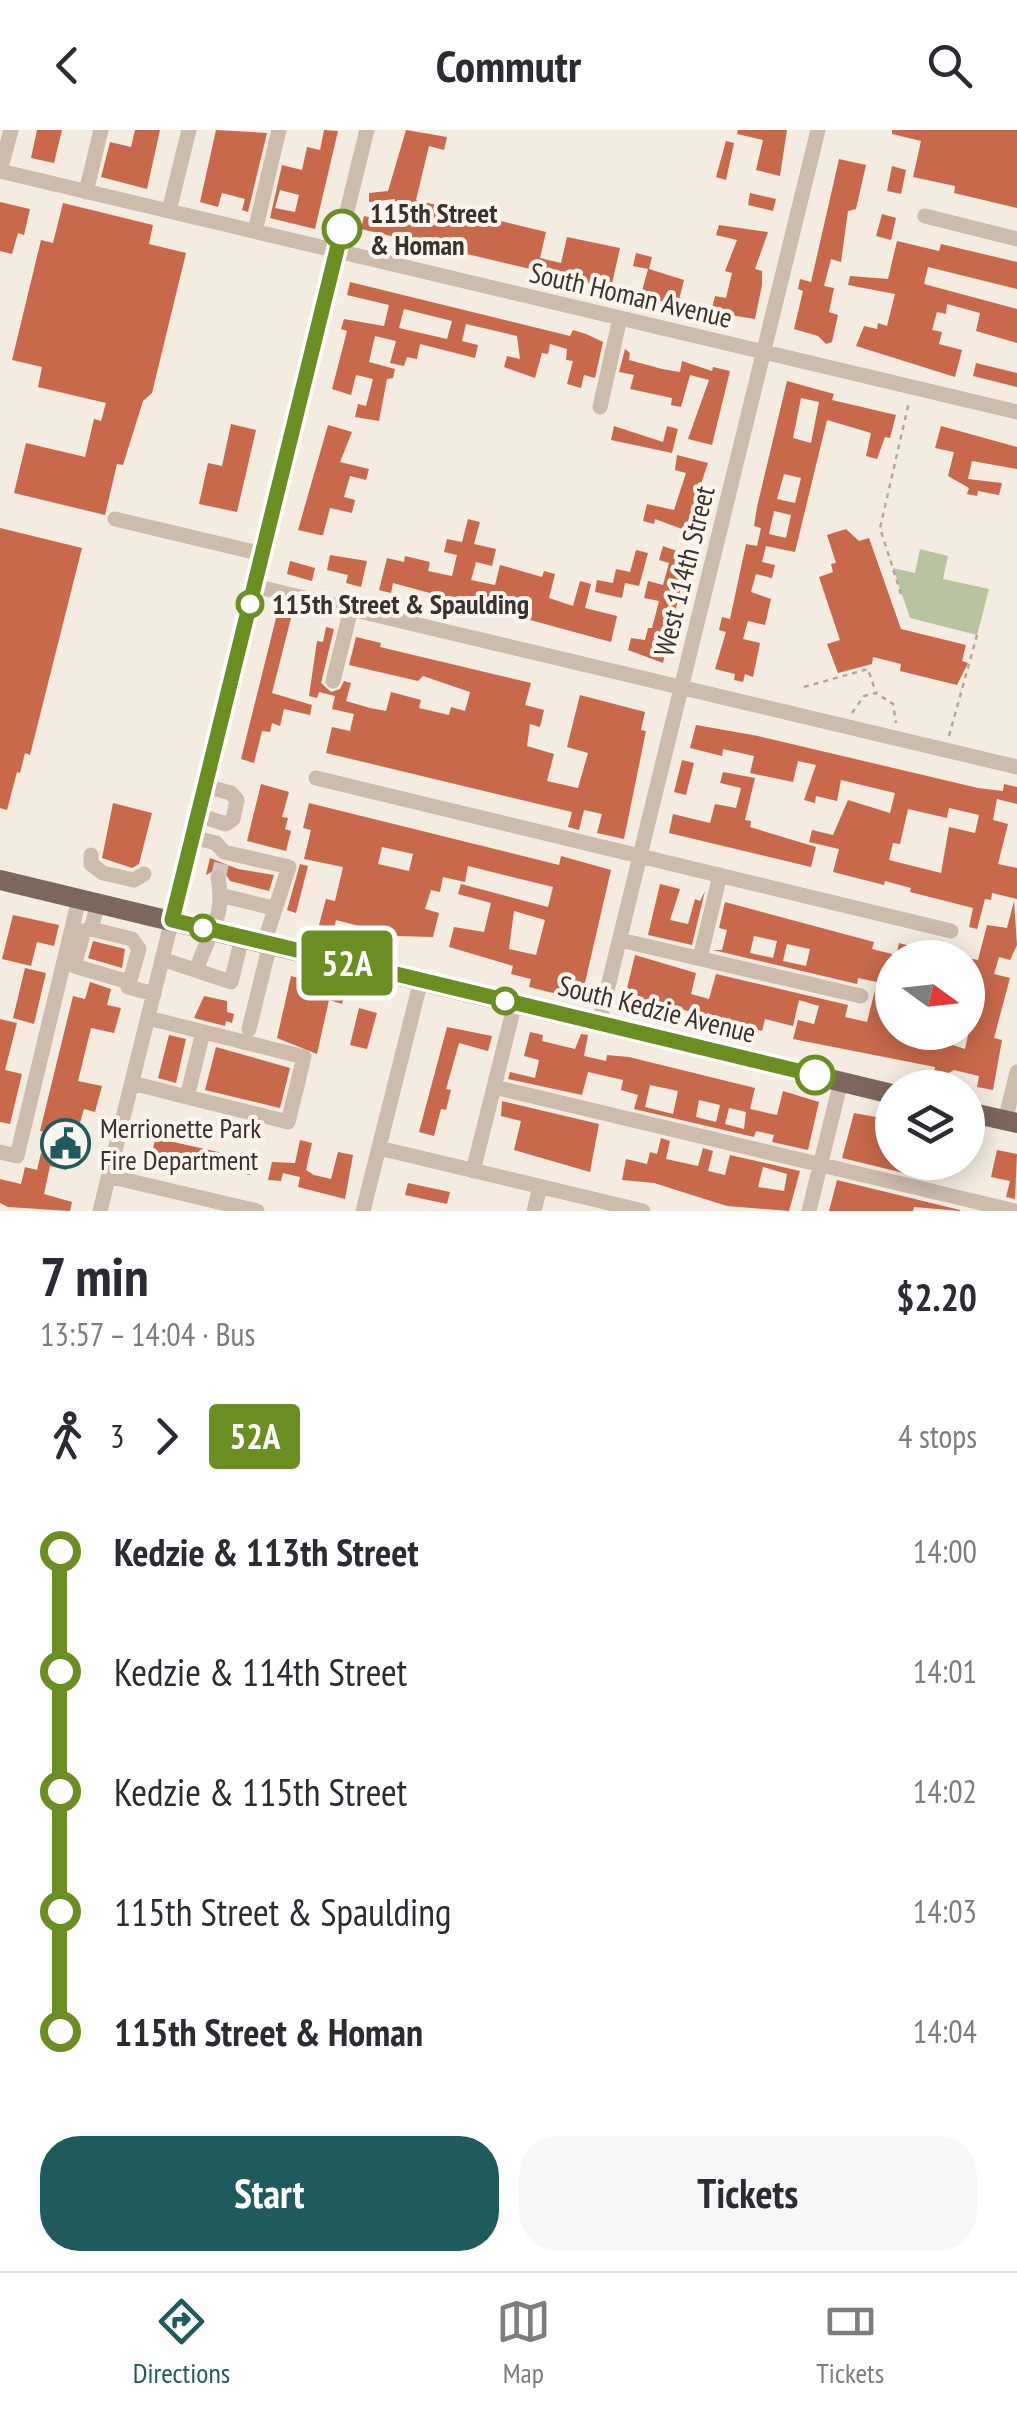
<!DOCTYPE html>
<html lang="en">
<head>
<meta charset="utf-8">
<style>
  :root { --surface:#fff; --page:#f7f7f7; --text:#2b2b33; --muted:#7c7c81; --line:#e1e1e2; --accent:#1f5a5e }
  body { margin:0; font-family:"PT Sans Narrow",sans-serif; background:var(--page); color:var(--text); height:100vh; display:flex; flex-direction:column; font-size:38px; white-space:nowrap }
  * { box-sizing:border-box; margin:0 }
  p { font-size:32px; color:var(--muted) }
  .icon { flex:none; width:55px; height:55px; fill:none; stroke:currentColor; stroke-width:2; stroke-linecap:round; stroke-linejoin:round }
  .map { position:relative; height:1081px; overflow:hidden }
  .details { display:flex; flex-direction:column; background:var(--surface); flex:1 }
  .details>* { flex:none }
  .badge { padding:0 20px; border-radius:8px; font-size:35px; line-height:65px }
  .needle { width:65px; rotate:105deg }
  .tools { position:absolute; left:875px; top:810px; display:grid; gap:20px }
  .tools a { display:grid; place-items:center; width:110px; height:110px; border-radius:50%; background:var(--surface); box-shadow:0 5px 25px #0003; font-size:50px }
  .map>.badge { position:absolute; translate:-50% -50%; box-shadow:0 0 0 5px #fff }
  .legs { display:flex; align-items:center; gap:15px; height:110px; padding:0 40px; font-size:32px }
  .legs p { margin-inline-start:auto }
  .overview { display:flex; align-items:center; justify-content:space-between; height:170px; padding:0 40px }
  h1 { font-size:55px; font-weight:700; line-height:75px }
  .button { display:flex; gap:20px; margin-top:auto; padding:20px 40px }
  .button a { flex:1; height:115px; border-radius:40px; background:var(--accent); color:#fff; font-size:40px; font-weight:700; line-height:115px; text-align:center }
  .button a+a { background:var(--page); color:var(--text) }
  ul { padding:0 40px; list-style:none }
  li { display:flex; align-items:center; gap:35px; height:120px; font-size:38px }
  li i { display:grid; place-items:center; width:15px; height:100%; margin:0 12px; background:currentColor }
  li i::after { content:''; width:25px; height:25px; margin:-12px; border:8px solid; border-radius:50%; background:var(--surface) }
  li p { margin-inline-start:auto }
  li:first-child i { background:linear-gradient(#0000 50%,currentColor 0) }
  li:last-child i { background:linear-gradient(currentColor 50%,#0000 0) }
  header { display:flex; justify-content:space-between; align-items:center; height:130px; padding:0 40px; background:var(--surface); font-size:45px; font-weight:700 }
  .tab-bar { display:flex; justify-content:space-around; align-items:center; height:140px; border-top:2px solid var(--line); background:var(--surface); font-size:28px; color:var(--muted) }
  .tab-bar a { display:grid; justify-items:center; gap:5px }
  .tab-bar .selected { color:var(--accent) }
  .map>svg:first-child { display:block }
  .green { fill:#b8c4a0 }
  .building { fill:#c8694b; fill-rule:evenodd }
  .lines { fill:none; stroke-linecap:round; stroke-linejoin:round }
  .minor-tunnel { stroke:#cfc6bd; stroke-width:15; stroke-dasharray:15 8; stroke-linecap:butt }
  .path { stroke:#b9a596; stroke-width:2.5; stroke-dasharray:5 5; stroke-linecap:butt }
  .minor { stroke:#cdbbac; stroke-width:15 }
  .major { stroke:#7d675c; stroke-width:20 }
  .line-1-casing { stroke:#fff; stroke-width:22 }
  .line-1 { stroke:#6b8e23; stroke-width:15 }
  .stop-1-dot { fill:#fff; stroke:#6b8e23; stroke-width:5 }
  .labels { text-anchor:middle; stroke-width:8; stroke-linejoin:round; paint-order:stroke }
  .stop-label { font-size:28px; font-weight:bold; fill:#3b302b; stroke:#fbf5ee; text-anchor:start }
  .street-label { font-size:28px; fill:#3b302b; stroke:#fbf5ee }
  .poi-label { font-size:28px; fill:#3b302b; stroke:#fbf5ee; text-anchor:start }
</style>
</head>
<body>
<header><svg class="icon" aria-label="back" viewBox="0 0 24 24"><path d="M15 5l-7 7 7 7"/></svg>Commutr<svg class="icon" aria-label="search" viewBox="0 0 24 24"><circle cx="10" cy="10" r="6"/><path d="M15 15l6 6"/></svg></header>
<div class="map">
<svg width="1017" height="1081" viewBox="0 0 1017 1081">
  <rect width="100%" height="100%" fill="#f4ebe1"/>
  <!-- green -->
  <path class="green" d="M920,419L948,426L943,449L989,459L977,505L910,488L893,438L915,443Z"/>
  <!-- building -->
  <path class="building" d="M37,0H62L54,33L31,28Z
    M135,0H160L147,59L101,47L110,12L131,17Z
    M216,0L267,3L248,82L242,80L245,69L226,64L222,63L218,77L200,72Z
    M324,0L338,1L315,99L270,88L282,35L302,40L307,17L320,20ZM280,60L299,65L295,82L275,78Z
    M406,0L447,7L444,20L429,16L416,70L546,102L540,128L561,133L567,107L620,118L611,158L361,99L364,86L390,92L395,69L369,72V63L388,61Z
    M738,0H787L780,46L756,40L763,10L737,4Z
    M892,0H1017V78L954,63L955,56L913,47L921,11L892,4Z
    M726,11L734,13L726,50L716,47Z
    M839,29L866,35L856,79L848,81L841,132L831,129L824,156L834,158L829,182L838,185L832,212L826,214L818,206L794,199L803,161L798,159L800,149L811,152Z
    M892,36L906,40L901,64L887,61Z
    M750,63L776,69L773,81L748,75Z
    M0,72L30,79L24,105L18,103L12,124L0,121Z
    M63,73L153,95L149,114L186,123L152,263L143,271L123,335L117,334L105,385L14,363L26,313L85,327L94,289L101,291L106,273L38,257L42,237L12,230L41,110L53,113Z
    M882,84L896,88L891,110L876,106Z
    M719,95L768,102L755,139L762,141V155L755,189L711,182L715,166L726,168L732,143L725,141L737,110L716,105Z
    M897,111L939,121L941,114L1017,132V159L928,137L924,154L1017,179V213L976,201L980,183L947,174L946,184L937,182L932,200L942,202L939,214L962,220L955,247L856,216L864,196L877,199L878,193L887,196L895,164L848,155L850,146L888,149Z
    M636,123L652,127L649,139L684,150L678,174L640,168L648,139L633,136Z
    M350,152L570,206L573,200L586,204L603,212L595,248L584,245L581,258L567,254L573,231L566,230L567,219L550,214L548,224L542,223L535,248L504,237L507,226L520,229L517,206L466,194L462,211L478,215L475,228L420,214L417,229L407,227L404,236L390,233L396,211L375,206L369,232L395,239L393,248L387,249L379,291L355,287L358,274L366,276L373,249L356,245L351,265L332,259L347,201L341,199L344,189L384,196L389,175L347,165ZM404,179L452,191L447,209L399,198Z
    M625,219L630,223L629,230L662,239L680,242L682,231L712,241L713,237L730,241L712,315L688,309L709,250L690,245L681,277L671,275L672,268L630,259L634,245L619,242Z
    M976,233L1017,243V257L973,246Z
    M787,251L834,264L832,270L896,285L890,308L885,307L877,329L866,326L871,303L827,290L795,422L766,416L762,432L775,435L772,448L756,444L751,462L771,469L765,495L748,491L743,509L760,513L753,547L745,544L743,552L734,550L735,544L715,539L726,502L719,500L722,487L730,489L746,414L757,416L761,398L754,396L757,377ZM801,268L819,272L811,313L793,308ZM784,344L801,348L795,373L777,369ZM774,381L791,385L786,408L769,404Z
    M231,294L256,300L237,382L199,374L208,333L222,336Z
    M328,295L352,302L340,332L369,339L366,350L350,346L344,367L355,370L352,383L330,378L323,405H320L298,400Z
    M614,296L663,312L667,296L678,299L672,323L611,310Z
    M941,296L1017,317V339L972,331L968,349L1002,353L999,365L978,361L977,366L967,364L969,358L948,346L954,322L935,318Z
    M677,325L708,333L689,389L696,391L693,403L655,389L654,394L643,391L647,374L674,380L686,343L675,340Z
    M468,389L480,392L474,414L496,419L492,436L476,432L471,450L495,455L500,435L542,447L544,441L555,444L549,468L573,476L580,451L591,454L585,478L617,486L611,512L393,453L391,463L379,460L387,428L404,432L405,426L430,432L428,441L452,446L457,425L444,422L447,409L462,412Z
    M0,398L82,418L30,625L25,623L20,643L17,642L7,680L0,678Z
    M846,399L859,411L869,408L901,499L966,515L962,531L968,533L957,555L900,541L901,534L873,527L872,534L838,543L827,514L840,510L819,447L833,442L831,434L836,433L827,405Z
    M663,416L691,426L674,443L683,445L682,453L663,533L628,520L631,508L645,510L648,498H652L659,471L644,468L648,451L663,455L669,433L659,430Z
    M636,420L648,423L639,456L625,453L622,468L595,462L597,450L613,453L616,439L630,442Z
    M330,425L367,431L361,457L346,453L348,445L327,440Z
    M290,431L315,438L312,451L287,444Z
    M278,480L292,484L272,563L312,575L310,585L284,579L280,596L272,593L270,602L262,601L254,633L241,629Z
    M326,497L334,499L321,553L331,562L340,559L344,551L351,553L346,571L370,578L386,581L391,562L421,570L419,578L449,585L451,577L465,581L470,562L423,546L418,551L349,535L356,507L381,513L380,517L531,553L525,575L544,580L540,597L530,594L527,616L554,624L547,651L578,658L588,623L567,617L580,565L645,582L641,600L646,601L624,709L597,703L602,684L584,680L579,700L568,697L572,682L326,623L332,597L350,601L354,584L332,579L335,566L319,562L317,568L309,566L317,511L323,512Z
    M696,595L758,606L978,658L1003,661L1004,654L1017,657V674L997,669L993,690L1008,694L998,734L1017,738V769L992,763L991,770L985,769L977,799L969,797L973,778L910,762L911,758L885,751L884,755L833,742L839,719L809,712L812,700L833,705L848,670L890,683L895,663L841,650L837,671L816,666L815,673L804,670L816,635L798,631L793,652L750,643L754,626L723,619L722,626L690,618ZM949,678L979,685L975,703L949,697L941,743L889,730L893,713L900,714L908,679L947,688Z
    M682,630L694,633L686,665L674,662Z
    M723,642L755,648L745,690L751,691L750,697L816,717L811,737L669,703L673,684L710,693L715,674L736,678L741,658L720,653Z
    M261,654L289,662L282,687L288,688L285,699L291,701L286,721L247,711Z
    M113,673L152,683L139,734L132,738L102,728Z
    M309,673L559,735L561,726L611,740L581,870L529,857L531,849L511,844L513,836L449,817L454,797L484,802L491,773L458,764L461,754L548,777L553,757L468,736L465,752L443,747L440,762L431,760L425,779L439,783L433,807L398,806L336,790L334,798L319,795L326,769L335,771L343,737L304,729L311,700L303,698ZM382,717L413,724L409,741L378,734ZM514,781L545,790L536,825L509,819Z
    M210,728L238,739L274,745L269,761L230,751L221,737L206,745Z
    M300,734L308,736L296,783L287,780Z
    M660,754L680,759L670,790L688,794L695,769L700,771L705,761L692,815L648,805Z
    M1014,771L1017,815L1010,830L999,827L994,844L1010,848L994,908L1002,910L993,960L977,957L979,946L954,940L945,945L934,943L935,937L793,909L798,890L814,894L819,876L799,870L793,896L765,889L762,901L673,877L624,871L635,825L696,843L691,864L709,869L716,844L848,875L845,887L867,892L877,852L858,848L857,854L713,820H722L727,800L719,798L725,772L874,812L872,819L892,824L889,893L892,902L918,911L920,904L965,919L970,896L968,828L978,830L987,795L1007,798ZM754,806L777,811L773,828L750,823ZM787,814L810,819L806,836L783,831Z
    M13,785L59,795L54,816L37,812L31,836L2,829Z
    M93,811L125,819L122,838L88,828Z
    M899,813L946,825V828H896Z
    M25,838L46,843L34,894L13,888Z
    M291,846L345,862L342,874L329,870L317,924L277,908Z
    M90,852L111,859L107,875L121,878L114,903L91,898L78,951L102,956L95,982L84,979L66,1040L50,1036L44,1064L72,1072L70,1081L8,1077L0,1073V1049L21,1054L25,1037L37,1040L41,1023L52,1026L57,1005L40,1001L73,866L85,869Z
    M204,866L227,871V882L234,884L232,893L226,891L225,896L194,888Z
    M359,878L377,883L367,919L350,915Z
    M0,889L17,893L5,940L22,944L10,994L0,992Z
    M447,897L492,906L488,921L459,913L446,959L451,960L446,980L441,979L434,1006L419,1002Z
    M530,902L543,905L542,911L575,919L581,904L588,905L584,926L606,931L607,925L629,927L755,958L750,979L777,985L783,961L819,972L808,1020L772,1012L774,1005L756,1001L754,1007L634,979L638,965L621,960L623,950L588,942L582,965L508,949L510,942L535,948L539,930L524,926ZM650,955L678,961L673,984L645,977ZM699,970L720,975L716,992L696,987ZM729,978L746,982L744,999L725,994Z
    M169,905L186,909L176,953L158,948Z
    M216,917L290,938L280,978L205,960Z
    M502,971L599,994L590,1042L514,1020L521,991L501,986Z
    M854,983L892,990L891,1034L920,1043V1047L842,1028Z
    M157,1003L170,1006L169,1011L254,1030L250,1045L152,1022Z
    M661,1008L670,1011L666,1029L698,1036L703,1018L713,1021L708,1041L725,1045L730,1025L800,1041L789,1081L727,1076L654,1053L622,1050L626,1029L647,1034L650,1022L657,1024ZM763,1037L787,1044L784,1061L758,1057Z
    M300,1010L312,1013L306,1040L314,1045L331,1049L338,1022L353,1025L345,1069L298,1057L300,1047L283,1043L281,1051L268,1050L272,1032L295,1033Z
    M997,1020L1017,1024L1015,1069L1006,1067L1010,1051L991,1047Z
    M837,1050L960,1080V1081L914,1077L913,1081H829Z
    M408,1053L450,1062L447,1074L405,1065Z"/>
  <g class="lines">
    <!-- minor-tunnel -->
    <path class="minor-tunnel" d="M218,748L222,731"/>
    <!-- path -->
    <path class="path" d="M901,464L880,398L909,272
      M804,557L868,539L876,563
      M852,583L864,566L876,563L893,574L896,593
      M949,606L977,505"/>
    <!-- minor -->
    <path class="minor" d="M0,41L1017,282
      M0,41L11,0
      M86,62L101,0
      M169,81L189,0
      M925,86L1017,109
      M255,101L279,0
      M600,277L620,188
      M115,389L262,424
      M254,456L1017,637
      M333,551L351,479
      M316,648L951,801
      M198,685L226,694L233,689L237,670L231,663L205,656
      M192,707L216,713L224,722L289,737L264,813
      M91,725V734L103,743L134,750L144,744
      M224,766L273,778
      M98,773L91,799L132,809L139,819L128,857L154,864
      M91,799L84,801L74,836L129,852
      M620,810L861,866
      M700,828L720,745
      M162,829L231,852L242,808
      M197,838C209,802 226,786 218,748
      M148,888C200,901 252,914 304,927L288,992L187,967L203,902
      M599,893L818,0
      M249,899L270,814
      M132,953L187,967
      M494,957L1015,1081
      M1005,991L1017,942
      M379,1018L643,1081
      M0,1022L17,1026L79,769
      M473,1041L515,873
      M108,1046L257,1081
      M100,1081L367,0
      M363,1081L421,850
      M534,1081L540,1057
      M809,1081L841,951"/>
    <!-- major -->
    <path class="major" d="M0,750L892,964
      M968,982L1017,993"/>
  </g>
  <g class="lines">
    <defs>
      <path id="line-1" d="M342,99L172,790L815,945"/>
    </defs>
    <!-- line-1 casing -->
    <use href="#line-1" class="line-1-casing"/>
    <!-- line-1 -->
    <use href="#line-1" class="line-1"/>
  </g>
  <!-- icons -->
  <defs>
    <symbol id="civic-ring" viewBox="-11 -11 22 22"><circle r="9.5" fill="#fbf5ee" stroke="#1f5a5e" stroke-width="1.5"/><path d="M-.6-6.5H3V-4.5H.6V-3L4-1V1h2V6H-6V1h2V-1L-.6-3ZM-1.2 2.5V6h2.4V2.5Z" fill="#1f5a5e"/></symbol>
  </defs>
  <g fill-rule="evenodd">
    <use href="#civic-ring" x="38" y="986" width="55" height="55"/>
  </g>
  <!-- markers -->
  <g class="stop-1-dot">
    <circle cx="342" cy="99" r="18"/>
    <circle cx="250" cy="474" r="12"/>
    <circle cx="203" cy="798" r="12"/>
    <circle cx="505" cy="871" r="12"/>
    <circle cx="815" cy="945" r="18"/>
  </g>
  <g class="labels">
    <!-- stop labels -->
    <g class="stop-label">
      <text x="370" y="93">115th Street<tspan x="370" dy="32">&amp; Homan</tspan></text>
      <text x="272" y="484">115th Street &amp; Spaulding</text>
    </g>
    <!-- street labels -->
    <g class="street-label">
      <text transform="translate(631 165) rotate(13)" y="10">South Homan Avenue</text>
      <text transform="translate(684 441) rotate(-76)" y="10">West 114th Street</text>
      <text transform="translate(657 879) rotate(14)" y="10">South Kedzie Avenue</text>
    </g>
    <!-- poi labels -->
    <g class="poi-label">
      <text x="100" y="1008">Merrionette Park<tspan x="100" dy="32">Fire Department</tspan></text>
    </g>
  </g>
</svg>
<div class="tools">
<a><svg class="needle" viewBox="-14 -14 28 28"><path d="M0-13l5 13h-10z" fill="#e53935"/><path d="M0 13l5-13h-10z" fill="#7c7c81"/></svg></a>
<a><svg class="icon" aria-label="layers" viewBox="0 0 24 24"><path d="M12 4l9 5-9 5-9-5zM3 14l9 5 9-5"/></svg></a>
</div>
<b class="badge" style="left:347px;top:833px;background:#6b8e23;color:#fff">52A</b>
</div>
<section class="details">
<div class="overview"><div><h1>7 min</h1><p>13:57 – 14:04 · Bus</p></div><b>$2.20</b></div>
<div class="legs"><svg class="icon" aria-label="walk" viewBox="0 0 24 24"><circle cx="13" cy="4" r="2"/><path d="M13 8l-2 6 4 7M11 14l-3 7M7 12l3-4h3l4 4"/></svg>3<svg class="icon" aria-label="forward" viewBox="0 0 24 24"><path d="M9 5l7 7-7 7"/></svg><b class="badge" style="background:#6b8e23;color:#fff">52A</b><p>4 stops</p></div>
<ul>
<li><i style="color:#6b8e23"></i><b>Kedzie &amp; 113th Street</b><p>14:00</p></li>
<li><i style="color:#6b8e23"></i><span>Kedzie &amp; 114th Street</span><p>14:01</p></li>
<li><i style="color:#6b8e23"></i><span>Kedzie &amp; 115th Street</span><p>14:02</p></li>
<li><i style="color:#6b8e23"></i><span>115th Street &amp; Spaulding</span><p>14:03</p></li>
<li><i style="color:#6b8e23"></i><b>115th Street &amp; Homan</b><p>14:04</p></li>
</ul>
<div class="button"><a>Start</a><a>Tickets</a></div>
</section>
<nav class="tab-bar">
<a class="selected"><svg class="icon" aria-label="directions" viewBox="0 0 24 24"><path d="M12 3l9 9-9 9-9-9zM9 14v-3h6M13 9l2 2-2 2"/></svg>Directions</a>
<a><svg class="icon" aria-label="map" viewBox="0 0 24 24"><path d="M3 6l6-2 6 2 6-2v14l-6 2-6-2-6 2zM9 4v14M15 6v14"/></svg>Map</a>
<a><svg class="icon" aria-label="tickets" viewBox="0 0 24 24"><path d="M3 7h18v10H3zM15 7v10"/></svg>Tickets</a>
</nav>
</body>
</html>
